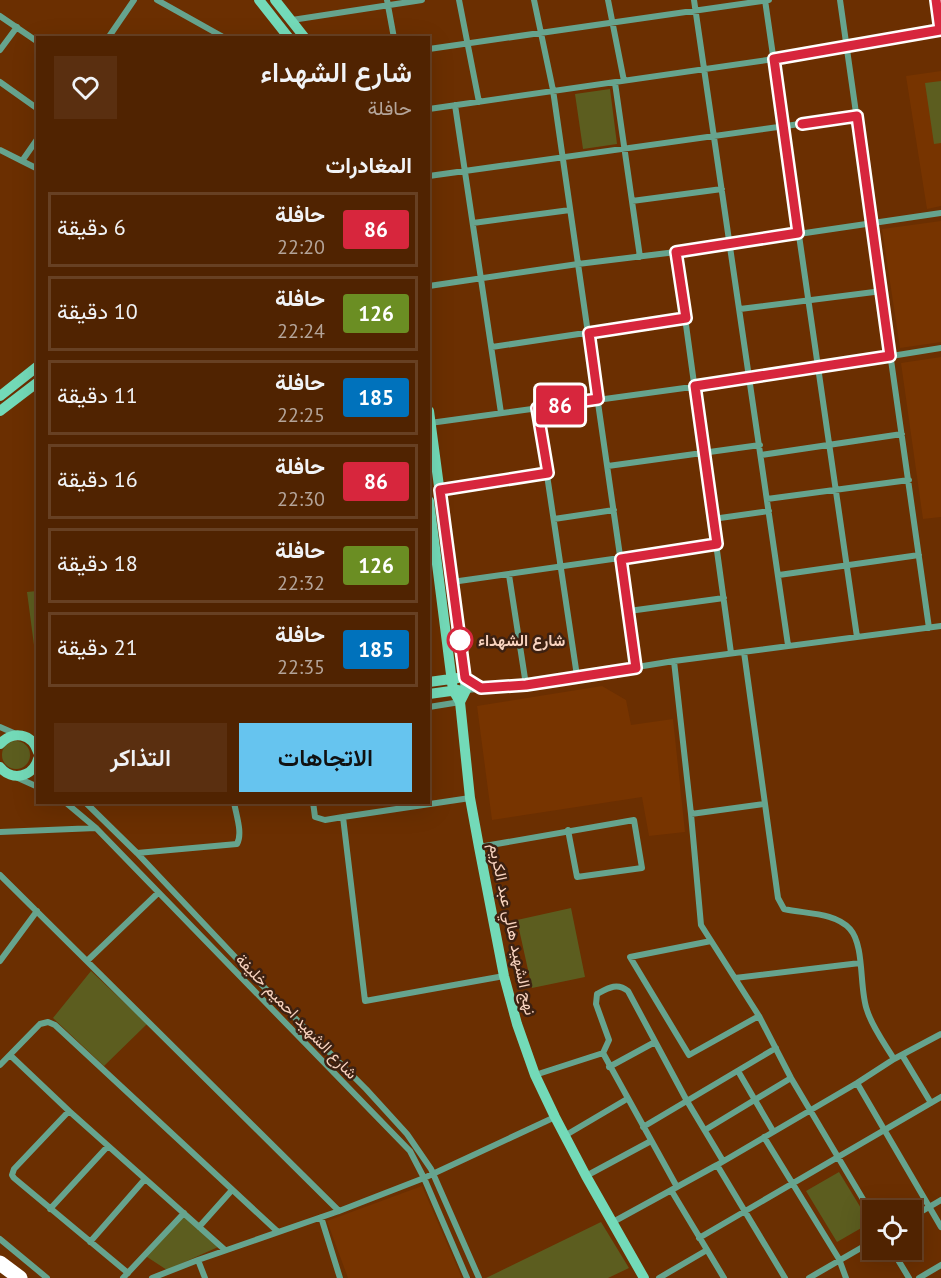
<!DOCTYPE html>
<html lang="ar">
<head>
<meta charset="utf-8">
<style>
  :root { --surface:#502301; --page:#5a2f10; --text:#f1f3f6; --muted:#b4a499; --line:#674023; --accent:#66c4ef }
  body { margin:0; font-family:"PT Sans",Vazirmatn,sans-serif; background:var(--page); color:var(--text); direction:rtl; height:100vh; display:flex; flex-direction:column; font-size:22px; white-space:nowrap }
  * { box-sizing:border-box; margin:0 }
  p { font-size:20px; color:var(--muted) }
  .icon { flex:none; width:33px; height:33px; fill:none; stroke:currentColor; stroke-width:2; stroke-linecap:round; stroke-linejoin:round }
  .map { position:relative; flex:1; overflow:hidden; direction:ltr }
  .sheet { position:absolute; left:36px; top:36px; width:394px; height:768px; display:flex; flex-direction:column; background:var(--surface); border-radius:0px; box-shadow:0 6px 24px #0002,0 0 0 2px var(--line); direction:rtl }
  .sheet>* { flex:none }
  .badge { padding:0 12px; border-radius:4px; font-size:21px; line-height:39px }
  .buttons { position:absolute; left:862px; top:1200px; display:grid; gap:12px }
  .buttons a { display:grid; place-items:center; width:60px; height:60px; border-radius:0px; background:var(--surface); box-shadow:0 6px 24px #0002,0 0 0 2px var(--line); font-size:30px }
  .map>.badge { position:absolute; translate:-50% -50%; box-shadow:0 0 0 3px #fff }
  h2 { padding:0 18px; font-size:22px; line-height:54px }
  .round { display:grid; place-items:center; flex:none; width:63px; height:63px; border-radius:0px; background:var(--page) }
  .overview { display:flex; align-items:center; justify-content:space-between; height:102px; padding:0 18px }
  h1 { font-size:28px; font-weight:600; line-height:45px }
  .primary-button { display:flex; gap:12px; margin-top:auto; padding:12px 18px }
  .primary-button a { flex:1; height:69px; border-radius:0px; background:var(--accent); color:#111; font-size:24px; font-weight:600; line-height:69px; text-align:center }
  .primary-button a+a { background:var(--page); color:var(--text) }
  ul { padding:0; list-style:none }
  li { display:flex; align-items:center; gap:18px; height:75px; margin:0 12px 9px; padding:0 6px; border:3px solid var(--line); border-radius:0px }
  li div { flex:1 }
  li b { display:block; font-size:22px }
  li em { font-style:normal }
  li .badge { min-width:66px; font-weight:700; text-align:center }
  .map>svg:first-child { display:block }
  .built { fill:#773400 }
  .green { fill:#5c5d1f }
  .lines { fill:none; stroke-linecap:round; stroke-linejoin:round }
  .street { stroke:#66a48e; stroke-width:6 }
  .secondary { stroke:#73dab8; stroke-width:10 }
  .highway { stroke:#fff; stroke-width:15 }
  .line-casing { stroke:#fff; stroke-width:14 }
  .line { stroke:#d7263d; stroke-width:9 }
  .stop-dot { fill:#fff; stroke:#d7263d; stroke-width:3 }
  .labels { text-anchor:middle; stroke-width:5; stroke-linejoin:round; paint-order:stroke }
  .stop-label { font-size:16px; font-weight:bold; fill:#f8d3bf; stroke:#3d2111; text-anchor:start }
  .street-label { font-size:16px; fill:#f8d3bf; stroke:#3d2111 }
</style>
</head>
<body>
<div class="map">
<svg width="941" height="1278" viewBox="0 0 941 1278">
  <rect width="100%" height="100%" fill="#6b2f01"/>
  <!-- built -->
  <path class="built" d="M941,71V206L927,209L906,76Z
    M941,221V342L900,348L882,229Z
    M941,357V517L923,519L901,363Z
    M602,686L626,700L631,725L673,719L685,832L649,836L642,797L492,820L477,706Z
    M422,1186L462,1278H348L327,1221Z"/>
  <!-- green -->
  <path class="green" d="M941,81V143L934,144L925,83Z
    M610,89L617,144L583,149L575,94Z
    M37,591H38L37,668L27,592Z
    M2 755a14 14 0 1 1 28 0a14 14 0 1 1-28 0Z
    M571,908L585,977L532,988L517,920Z
    M91,971L147,1024L104,1066L53,1018Z
    M839,1172L870,1223L837,1242L806,1191Z
    M184,1216L218,1247L167,1270L144,1255Z
    M601,1222L629,1268L608,1278H486Z"/>
  <g class="lines">
    <!-- street -->
    <path class="street" d="M157,0L225,38
      M387,0L394,38
      M459,0L479,102
      M534,0L553,90L636,667
      M608,0L624,81
      M694,0L788,645
      M765,0L857,637
      M840,0L929,628
      M936,0L940,30
      M0,16L38,42
      M292,20L422,0
      M108,38L134,0
      M429,49L769,0
      M0,50L17,27
      M0,82L38,109
      M615,83L640,257
      M455,105L501,413
      M429,109L774,59L941,30
      M0,150L22,161L38,138
      M22,161L38,169
      M429,176L857,116
      M632,201L722,189
      M473,223L570,210
      M676,252L731,653
      M429,286L578,264L676,252L941,213
      M740,309L882,291
      M492,347L685,318
      M537,408L577,676
      M430,423L750,379L941,348
      M761,455L902,434
      M608,466L760,445
      M440,490L548,473
      M767,499L909,480
      M554,519L614,510
      M713,519L769,511
      M509,575L526,685
      M779,575L919,555
      M452,582L717,544
      M629,611L724,598
      M744,652L778,898L784,909C805,914 835,912 850,929C865,946 859,989 867,1010C872,1027 885,1044 894,1059
      M674,661L691,814L701,925L759,1016L791,1078L873,1216
      M466,690L526,685L674,661L941,626
      M429,707L460,702
      M0,727L16,734
      M18,778L38,787
      M470,798L343,817L365,1001L504,976
      M65,802L96,828L410,1151L424,1178L467,1278
      M85,802L137,853L255,978L366,1089L407,1134L431,1169L479,1278
      M313,802L315,817L325,820L343,817
      M691,814L764,804
      M0,832L96,828
      M479,847L634,820L642,868L577,877L568,830
      M137,853L237,844C243,833 236,815 234,802
      M0,875L339,1211
      M711,941L630,957L689,1055L759,1016
      M0,961L37,911
      M87,961L158,893
      M735,978L860,963
      M603,1053L677,1187
      M10,1055L69,1111L225,1250
      M902,1055L931,1103
      M0,1065L40,1024L48,1022L55,1025L278,1232
      M609,1067L655,1042
      M738,1071L773,1131
      M535,1075L603,1053L609,1040L596,1004L597,994C608,988 617,982 628,991L687,1101L723,1161
      M857,1083L941,1227
      M69,1111L14,1169L12,1175L14,1178L128,1273
      M643,1127L776,1048
      M705,1130L791,1078
      M566,1135L627,1099
      M764,1137L839,1259L846,1278
      M717,1165L785,1278
      M586,1176L651,1141
      M671,1190L724,1278
      M50,1209L108,1146
      M321,1217L340,1278
      M912,1217L941,1200
      M613,1222L717,1165L857,1083L894,1059L941,1034
      M199,1227L232,1190
      M699,1238L941,1097
      M0,1239L47,1278
      M90,1242L145,1179
      M892,1250L909,1278
      M198,1260L205,1278
      M123,1278L184,1213
      M152,1278L198,1260L339,1211L424,1178L555,1117
      M659,1278L707,1250
      M809,1278L873,1241
      M919,1278L941,1265"/>
    <!-- secondary -->
    <path class="secondary" d="M259,0L289,38
      M275,0L305,38
      M0,396L38,366
      M0,411L38,382
      M429,411L466,690L460,702
      M429,501L453,690L460,702L470,798L479,847L504,976L517,1024L535,1075L555,1117L586,1176L644,1278
      M429,682L458,678
      M429,694L458,690
      M0,744C13,730 32,733 38,752
      M0,767C12,782 33,777 38,759"/>
    <!-- highway -->
    <path class="highway" d="M0,1263L20,1278"/>
  </g>
  <g class="lines">
    <defs>
      <path id="line" d="M802,124L857,116L890,356L695,386L717,544L621,559L636,668L526,685L481,688L465,678L440,490L548,473L537,408L598,399L589,333L686,318L676,252L798,233L774,59L940,30L936,0"/>
    </defs>
    <!-- line casing -->
    <use href="#line" class="line-casing"/>
    <!-- line -->
    <use href="#line" class="line"/>
  </g>
  <!-- markers -->
  <circle class="stop-dot" cx="460" cy="640" r="12"/>
  <g class="labels">
    <!-- stop labels -->
    <g class="stop-label">
      <text x="478" y="646">شارع الشهداء</text>
    </g>
    <!-- street labels -->
    <g class="street-label">
      <text transform="translate(513 929) rotate(78)" y="6">نهج الشهيد هالي عبد الكريم</text>
      <text transform="translate(297 1016) rotate(46)" y="6">شارع الشهيد احميم خليفة</text>
    </g>
  </g>
</svg>
<div class="buttons">
<a><svg class="icon" aria-label="locate" viewBox="0 0 24 24"><circle cx="12" cy="12" r="6"/><path d="M12 2v4M12 18v4M2 12h4M18 12h4"/></svg></a>
</div>
<b class="badge" style="left:560px;top:405px;background:#d7263d;color:#fff">86</b>
<section class="sheet">
<div class="overview"><div><h1>شارع الشهداء</h1><p>حافلة</p></div><a class="round"><svg class="icon" aria-label="heart" viewBox="0 0 24 24"><path d="M12 20l-8-8c-3-5 5-10 8-4 3-6 11-1 8 4z"/></svg></a></div>
<h2>المغادرات</h2>
<ul>
<li><span class="badge" style="background:#d7263d;color:#fff">86</span><div><b>حافلة</b><p>22:20</p></div><em>6 دقيقة</em></li>
<li><span class="badge" style="background:#6b8e23;color:#fff">126</span><div><b>حافلة</b><p>22:24</p></div><em>10 دقيقة</em></li>
<li><span class="badge" style="background:#0072bc;color:#fff">185</span><div><b>حافلة</b><p>22:25</p></div><em>11 دقيقة</em></li>
<li><span class="badge" style="background:#d7263d;color:#fff">86</span><div><b>حافلة</b><p>22:30</p></div><em>16 دقيقة</em></li>
<li><span class="badge" style="background:#6b8e23;color:#fff">126</span><div><b>حافلة</b><p>22:32</p></div><em>18 دقيقة</em></li>
<li><span class="badge" style="background:#0072bc;color:#fff">185</span><div><b>حافلة</b><p>22:35</p></div><em>21 دقيقة</em></li>
</ul>
<div class="primary-button"><a>الاتجاهات</a><a>التذاكر</a></div>
</section>
</div>
</body>
</html>
